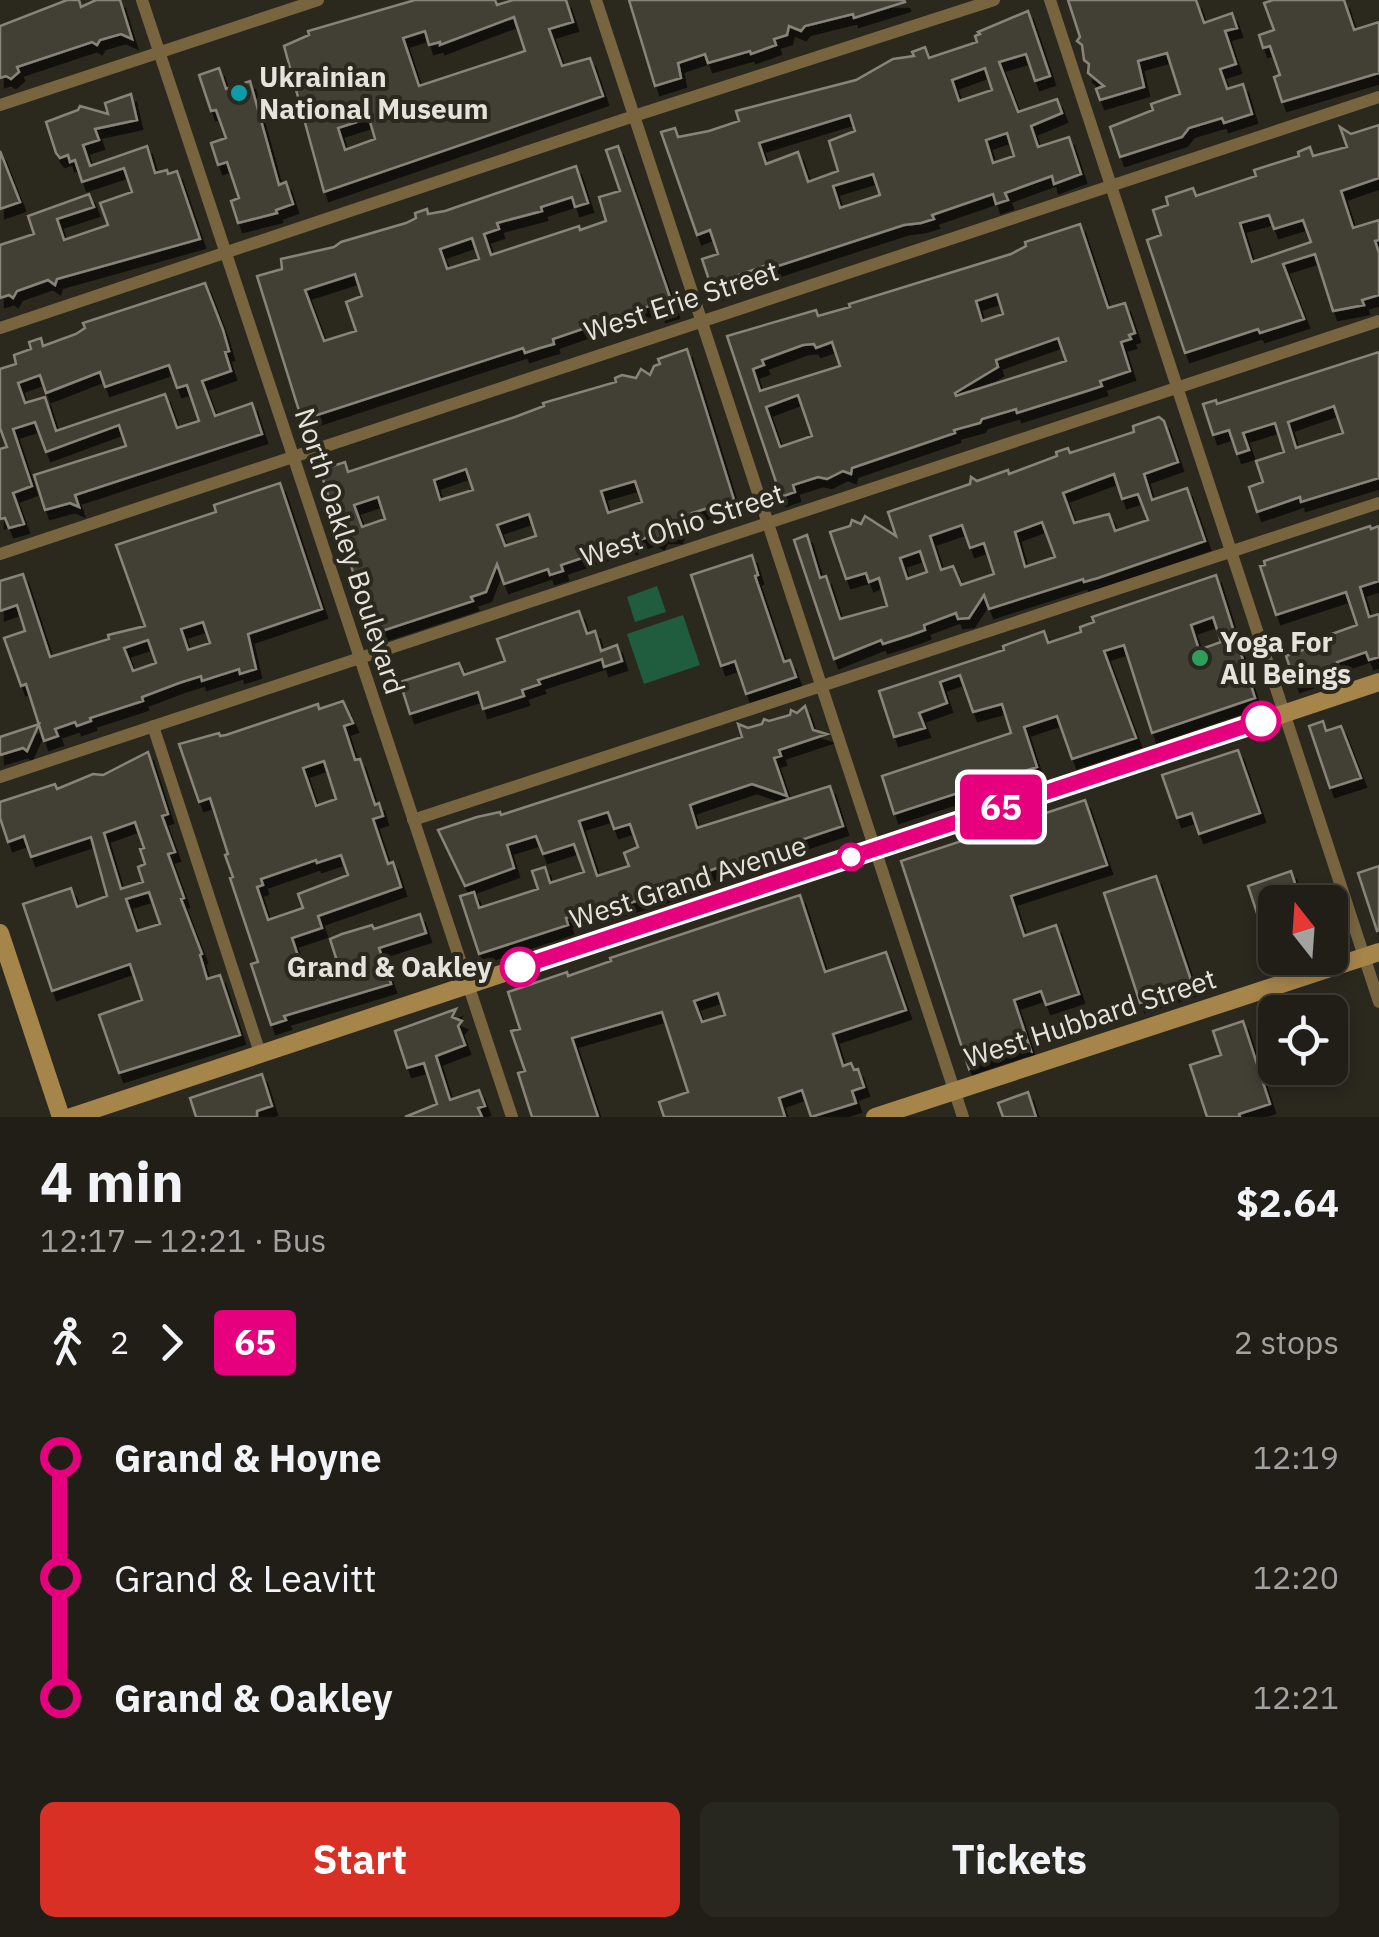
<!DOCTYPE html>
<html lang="en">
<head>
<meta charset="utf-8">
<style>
  :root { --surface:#201e16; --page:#28271f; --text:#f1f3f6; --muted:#a2a2a1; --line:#3d3c35; --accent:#d93025 }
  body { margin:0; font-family:"IBM Plex Sans",sans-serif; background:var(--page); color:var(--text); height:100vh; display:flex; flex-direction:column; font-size:38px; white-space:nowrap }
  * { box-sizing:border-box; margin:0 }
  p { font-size:32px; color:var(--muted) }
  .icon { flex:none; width:55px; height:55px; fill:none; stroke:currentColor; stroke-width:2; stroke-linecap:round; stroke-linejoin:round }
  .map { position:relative; height:1117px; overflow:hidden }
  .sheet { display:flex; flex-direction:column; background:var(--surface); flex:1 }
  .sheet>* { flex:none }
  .badge { padding:0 20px; border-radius:8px; font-size:35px; line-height:65px }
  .needle { width:65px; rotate:343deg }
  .controls { position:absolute; left:1258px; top:885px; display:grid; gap:20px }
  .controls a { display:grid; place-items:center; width:90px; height:90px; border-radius:15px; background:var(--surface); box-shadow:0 5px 15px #0003,0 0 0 2px var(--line); font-size:50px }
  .map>.badge { position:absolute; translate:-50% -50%; box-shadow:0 0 0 5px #fff }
  .legs { display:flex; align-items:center; gap:15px; height:110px; padding:0 40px; font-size:32px }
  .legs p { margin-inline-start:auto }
  .overview { display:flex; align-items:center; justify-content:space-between; height:170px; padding:0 40px }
  h1 { font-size:55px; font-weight:800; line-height:75px }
  .cta { display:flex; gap:20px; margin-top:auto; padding:20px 40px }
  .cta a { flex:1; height:115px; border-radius:15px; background:var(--accent); color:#fff; font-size:40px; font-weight:800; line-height:115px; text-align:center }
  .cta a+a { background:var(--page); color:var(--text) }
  ul { padding:0 40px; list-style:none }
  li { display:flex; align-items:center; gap:35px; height:120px; font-size:38px }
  li i { display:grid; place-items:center; width:15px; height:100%; margin:0 12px; background:currentColor }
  li i::after { content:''; width:25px; height:25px; margin:-12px; border:8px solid; border-radius:50%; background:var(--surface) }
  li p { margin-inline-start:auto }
  li:first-child i { background:linear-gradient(#0000 50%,currentColor 0) }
  li:last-child i { background:linear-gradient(currentColor 50%,#0000 0) }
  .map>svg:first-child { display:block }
  .green { fill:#205c3e }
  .building { fill:#433f35; stroke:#898479; stroke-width:2.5; fill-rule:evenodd; filter:url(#shadow) }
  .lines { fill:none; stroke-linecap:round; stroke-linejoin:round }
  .street { stroke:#796440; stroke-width:12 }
  .secondary { stroke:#a6854b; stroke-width:18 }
  .line-1-casing { stroke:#fff; stroke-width:22 }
  .line-1 { stroke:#e6007e; stroke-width:15 }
  .culture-dot { fill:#0f9aa8; stroke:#2b281e; stroke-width:4 }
  .leisure-dot { fill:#2e9e5b; stroke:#2b281e; stroke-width:4 }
  .stop-1-dot { fill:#fff; stroke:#e6007e; stroke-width:5 }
  .labels { text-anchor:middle; stroke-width:8; stroke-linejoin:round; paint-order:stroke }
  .poi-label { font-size:28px; font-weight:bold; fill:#e6e3dd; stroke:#2b281e; text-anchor:start }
  .street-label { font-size:28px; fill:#e6e3dd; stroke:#2b281e }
  .stop-label { font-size:28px; font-weight:bold; fill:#e6e3dd; stroke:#2b281e; text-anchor:end }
</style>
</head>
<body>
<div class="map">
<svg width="1379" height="1117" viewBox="0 0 1379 1117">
  <defs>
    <filter id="shadow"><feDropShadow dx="5" dy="9" stdDeviation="0" flood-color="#0009"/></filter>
  </defs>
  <rect width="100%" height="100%" fill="#2b281e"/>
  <!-- green -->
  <path class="green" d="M657,586L666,612L635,622L627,597Z
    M683,615L700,665L644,684L627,634Z"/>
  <!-- building -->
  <path class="building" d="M67,0H79L81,7L96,0H120L132,39L121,34L100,40L97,45L92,42L17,67L19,72L11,79L6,76L0,78V26Z
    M415,0H495L497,5L513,0H566L573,22L549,29L562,66L590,58L603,96L324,192L284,46L309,35L308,31ZM514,17L525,51L419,86L403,38L425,31L429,45L440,42V45ZM369,118L375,139L345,150L338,128Z
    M629,0H904L905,2L854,18L853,14L805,26L801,31L789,26L787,35L774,39L776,45L751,54L750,51L708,63L705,54L678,63L681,78L655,86Z
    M1068,0H1196L1204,23L1232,13L1237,28L1225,31L1236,64L1220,69L1227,89L1243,84L1252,114L1224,123L1222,118L1189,128L1182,137L1120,157L1110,127L1153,110L1151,104L1180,94L1167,53L1138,61L1144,87L1100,100L1096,89L1104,86L1088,73L1089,64L1084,60L1082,45L1077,41L1080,37Z
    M1273,0H1344L1354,30L1379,22V73L1282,102L1274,77L1280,75L1270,46L1263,48L1259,35L1274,30L1264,3Z
    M1028,11L1050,76L1035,81L1026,54L999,62L1018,112L1057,99L1062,113L1031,126L1038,147L1069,137L1081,174L1054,184L1052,176L1005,193L1008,200L996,204L993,194L932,215L934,219L921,223L904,225L772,268L770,264L724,280L727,287L713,292L702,259L718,254L710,230L697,235L661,132L675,128L678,137L709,131L739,121L736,111L856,80L893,59L914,56L912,52L925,47L929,58L977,42L975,36L980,34L978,32ZM985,68L992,90L959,101L952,80ZM850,115L855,131L829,141L838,171L808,182L798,152L766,164L759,143ZM1007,133L1014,156L993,163L986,140ZM873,174L880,195L840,208L833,186Z
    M219,68L226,89L250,81L279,185L286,182L293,204L276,210L277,213L238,223L231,201L239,198L227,162L218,165L211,143L226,138L216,110L211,111L199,75Z
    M131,94L137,120L95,129L99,140L83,145L90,166L147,146L155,173L167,170L168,174L177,171L200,239L57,279L55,285L48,280L17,291L13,298L9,295L0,298V245L34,234L28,216L89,194L94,207L57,219L64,240L108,225L100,203L132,192L124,168L82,182L75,160L70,162L68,155L60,158L56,153L46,122L78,110L80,106L108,114L105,103Z
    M1379,125V178L1341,191L1353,228L1379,220V240L1375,241L1379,253V295L1362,300L1364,305L1333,311L1315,254L1283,264L1304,319L1260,333L1258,329L1185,353L1147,240L1161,235L1153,210L1168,205L1166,197L1193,188L1196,196L1256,176L1254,170L1299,156L1298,152L1310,147L1313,156L1347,147L1340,127L1351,134ZM1269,215L1274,229L1303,220L1311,242L1252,262L1240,223Z
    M618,146L674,309L661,313L658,303L553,339L554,344L540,348L525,353L523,348L305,419L301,417L257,276L282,269L281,259L334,247L341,242L406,223L416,218L415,213L427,209L428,214L445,211L576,166L588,203L575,207L572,197L541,207L542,211L497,223L499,229L484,234L491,255L579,226L580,230L606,221L599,197L620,191L606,150ZM472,238L479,259L447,269L440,249ZM355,274L362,296L346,302L356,331L324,341L305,290Z
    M0,151L20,202L0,209Z
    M1080,224L1108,308L1125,303L1135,333L1129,335L1131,339L1121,342L1130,371L1100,381L1102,386L1090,390L1017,413L1016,409L982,419L980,423L954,430L955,433L852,468L851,474L843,471L827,479L818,477L793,485L795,492L781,497L727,336L816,310L818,316L850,307L849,304L1011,254L1026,246L1025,242ZM997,294L1003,314L982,321L976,301ZM1058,338L1066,361L956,396L955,393L998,367L996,360ZM832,342L840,366L760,391L753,369L764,365L762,360L803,345L814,344L816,348ZM798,395L812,436L780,447L766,407Z
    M205,283L223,330L229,351L225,352L231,371L202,381L215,416L252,403L262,434L75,495L79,507L70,503L45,510L34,475L126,446L119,425L46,452L35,422L13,429L32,486L13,493L24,524L9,528L5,518L0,519V449L7,447L0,428V369L16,364L14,355L31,349L29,342L41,338L43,346L76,334L85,328L83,323ZM169,365L177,388L187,385L199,421L177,428L165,394L56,431L45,397L25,403L18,383L40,375L46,393L100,372L105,387Z
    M687,349L734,500L692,513L695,521L680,526L677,534H662L659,540L651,536L633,542L632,545L627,543L561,565L563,571L550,575L548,569L504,584L497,564L486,592L471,597L473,601L373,634L320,470L345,462L348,472L515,417L544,406L543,403L616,382L615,378L622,375L636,378L641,369L650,375L654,366L660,364L658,359ZM466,469L473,490L440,500L434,480ZM635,481L642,502L608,513L601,491ZM378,497L385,519L362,527L354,505ZM529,514L536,536L505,546L497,525Z
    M1379,352V478L1301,502L1300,497L1257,512L1249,487L1263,482L1256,461L1284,452L1275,423L1243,433L1249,450L1237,454L1229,430L1213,435L1203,404L1216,400L1217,404ZM1334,406L1343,433L1296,448L1288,422Z
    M1159,417L1164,421L1178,462L1144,474L1152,500L1187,488L1205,541L1098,578L1084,582L1083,579L989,609L984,595L969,618L958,619L956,613L924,625L925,630L911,635L883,644L881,640L834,659L794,540L807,535L820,578L826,576L840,619L887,606L879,578L869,582L866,573L846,579L830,532L850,526L852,520L861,524L865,516L896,536L888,512L970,484L971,477L977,481L1008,470L1009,474L1057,456L1056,452L1068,448L1070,453L1134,432L1133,426ZM1114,474L1122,499L1138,494L1148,520L1115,531L1109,514L1074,523L1063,493ZM1042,522L1055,557L1025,567L1015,532ZM962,525L970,548L984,543L994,574L961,585L953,566L941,570L930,536ZM920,551L927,572L907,579L900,558Z
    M280,483L322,609L248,634L256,669L240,674L239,669L202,681L201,676L179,683L142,697L143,701L90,718L91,721L77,726L75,722L55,729L58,736L44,741L26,684L21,686L4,638L25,631L17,605L0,611V581L23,574L50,657L109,639L108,635L145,626L116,545L216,512L214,505ZM203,622L210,643L188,650L181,629ZM148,640L156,663L133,671L124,648Z
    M1370,526L1371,529L1379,526V581L1360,587L1369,617L1379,614V657L1369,660L1366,652L1337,662L1339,668L1295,683L1286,656L1331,640L1329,635L1357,625L1346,592L1276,615L1260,566L1265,565L1264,561Z
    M752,555L758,575L755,576L784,662L790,660L796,677L746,694L735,661L721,666L691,575Z
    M1216,575L1255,698L1152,733L1124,645L1104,651L1136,738L1072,759L1057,716L1024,727L1037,767L894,814L882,776L1011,733L1002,704L973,712L960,675L940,682L947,703L919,713L925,728L894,737L879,691L1004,650L1003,646L1044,631L1048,643L1081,632L1080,627L1094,622L1092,617ZM1213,617L1221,642L1199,650L1191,625Z
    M579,611L587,634L595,631L601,651L617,645L622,661L604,667L602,659L538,680L540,684L522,690L524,696L483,709L478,692L410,714L400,682L459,663L464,675L505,661L497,639Z
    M343,701L353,723L344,726L355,760L360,759L375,805L379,803L383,816L373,819L388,864L393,862L401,887L318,916L322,928L292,938L303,971L337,961L330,939L342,934L372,925L374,929L420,914L426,933L379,948L391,984L284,1016L286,1020L271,1025L251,964L258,962L230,878L233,877L225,855L228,854L210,798L199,802L179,744L219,733L220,736L226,735L318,704L319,709ZM324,761L336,799L316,806L303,768ZM341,855L348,875L298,894L303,908L268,920L257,887L263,885L261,879L316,860L317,863Z
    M805,706L813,730L827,734L779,750L781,756L774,758L787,796L752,784L701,801L690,805L697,828L830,786L843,826L696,875L698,881L651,897L597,912L595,908L566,918L568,925L479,954L460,896L474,892L479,908L538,889L532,871L545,867L550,883L584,872L574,844L543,854L536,836L507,845L514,868L465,886L438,830L477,817L500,812L501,815L742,737L738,724L748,728L762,724L764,719L769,721L790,715L791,710L797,713ZM608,812L614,829L630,824L638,847L624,853L629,866L597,876L579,821Z
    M1323,721L1326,731L1341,726L1361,778L1330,788L1309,726Z
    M39,724L27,751L23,748L0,755V737Z
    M1238,750L1260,813L1199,834L1192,813L1177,818L1162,775Z
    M148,752L168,814L162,816L175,852L168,854L184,898L181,899L202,954L200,955L207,979L220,975L240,1035L119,1073L99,1015L142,1000L130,964L52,991L23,904L71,888L77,907L107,896L91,837L31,857L24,836L8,842L0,818V802L55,784L57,789L93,774L103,775ZM135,822L144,848L140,849L145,864L138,867L143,882L121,889L104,833ZM149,892L160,924L137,931L126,899Z
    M1085,800L1107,865L1011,896L1024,936L1056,925L1079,994L1046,1005L1041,991L1014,1000L1031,1051L1021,1047L975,1062L969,1069L901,861Z
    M1379,866V930L1377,931L1358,873Z
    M1291,871L1301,902H1275L1273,961L1248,886Z
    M1156,876L1193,986L1140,1003L1104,893Z
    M800,895L825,972L886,952L906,1010L833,1034L843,1066L851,1063L854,1070L858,1069L864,1087L852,1091L856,1103L811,1117L802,1090L779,1098L785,1117H664L659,1102L688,1092L662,1012L572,1038L598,1117H532L518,1073L525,1071L511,1031L520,1029L508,992L567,972L568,976L611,961L610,958ZM718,993L725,1015L702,1022L694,1001Z
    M456,1009L452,1017L462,1021L458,1026L465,1045L436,1056L450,1100L479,1090L485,1106L478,1108L482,1117H405L437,1104L424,1063L407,1068L395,1031Z
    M1243,1021L1270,1104L1239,1114L1240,1117H1207L1190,1065L1221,1055L1213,1031Z
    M262,1074L272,1106L257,1111V1117H196L190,1098Z
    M1028,1092L1036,1117H1003L998,1103Z"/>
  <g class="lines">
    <!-- street -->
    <path class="street" d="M142,0L512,1117
      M596,0L963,1117
      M1050,0L1379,1002
      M0,105L318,0
      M0,328L634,116L994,0
      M0,554L1379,97
      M153,726L260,1053
      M0,777L1379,321
      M413,820L1379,503"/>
    <!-- secondary -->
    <path class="secondary" d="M0,933L61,1117
      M71,1117L1379,682
      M875,1117L1379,952"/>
  </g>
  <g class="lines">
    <defs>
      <path id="line-1" d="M520,967L1261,721"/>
    </defs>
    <!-- line-1 casing -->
    <use href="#line-1" class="line-1-casing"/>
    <!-- line-1 -->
    <use href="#line-1" class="line-1"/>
  </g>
  <!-- markers -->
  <circle class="culture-dot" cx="239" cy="93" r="10"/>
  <circle class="leisure-dot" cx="1200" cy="658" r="10"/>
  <g class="stop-1-dot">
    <circle cx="1261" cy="721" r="18"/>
    <circle cx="851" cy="857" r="12"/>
    <circle cx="520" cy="967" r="18"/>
  </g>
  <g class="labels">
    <!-- poi labels -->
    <g class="poi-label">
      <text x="259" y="87">Ukrainian<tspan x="259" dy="32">National Museum</tspan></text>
      <text x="1220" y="652">Yoga For<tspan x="1220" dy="32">All Beings</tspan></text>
    </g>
    <!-- street labels -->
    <g class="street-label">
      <text transform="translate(681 301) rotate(-18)" y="10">West Erie Street</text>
      <text transform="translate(682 525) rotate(-18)" y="10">West Ohio Street</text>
      <text transform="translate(350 551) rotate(72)" y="10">North Oakley Boulevard</text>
      <text transform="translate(688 882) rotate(-18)" y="10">West Grand Avenue</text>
      <text transform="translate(1090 1018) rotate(-18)" y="10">West Hubbard Street</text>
    </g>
    <!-- stop labels -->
    <g class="stop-label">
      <text x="492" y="977">Grand &amp; Oakley</text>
    </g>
  </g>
</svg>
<div class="controls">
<a><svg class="needle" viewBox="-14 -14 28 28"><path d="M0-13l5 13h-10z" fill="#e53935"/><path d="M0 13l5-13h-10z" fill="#a2a2a1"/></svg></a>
<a><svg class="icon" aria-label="locate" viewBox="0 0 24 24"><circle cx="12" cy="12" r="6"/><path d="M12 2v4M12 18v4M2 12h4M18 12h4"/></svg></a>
</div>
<b class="badge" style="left:1001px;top:807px;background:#e6007e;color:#fff">65</b>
</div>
<section class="sheet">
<div class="overview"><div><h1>4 min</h1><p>12:17 – 12:21 · Bus</p></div><b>$2.64</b></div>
<div class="legs"><svg class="icon" aria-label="walk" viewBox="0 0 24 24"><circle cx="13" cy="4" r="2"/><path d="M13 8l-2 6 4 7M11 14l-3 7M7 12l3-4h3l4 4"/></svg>2<svg class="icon" aria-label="forward" viewBox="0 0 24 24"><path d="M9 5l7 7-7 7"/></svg><b class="badge" style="background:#e6007e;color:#fff">65</b><p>2 stops</p></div>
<ul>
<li><i style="color:#e6007e"></i><b>Grand &amp; Hoyne</b><p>12:19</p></li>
<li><i style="color:#e6007e"></i><span>Grand &amp; Leavitt</span><p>12:20</p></li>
<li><i style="color:#e6007e"></i><b>Grand &amp; Oakley</b><p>12:21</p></li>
</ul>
<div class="cta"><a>Start</a><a>Tickets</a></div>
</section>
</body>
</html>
